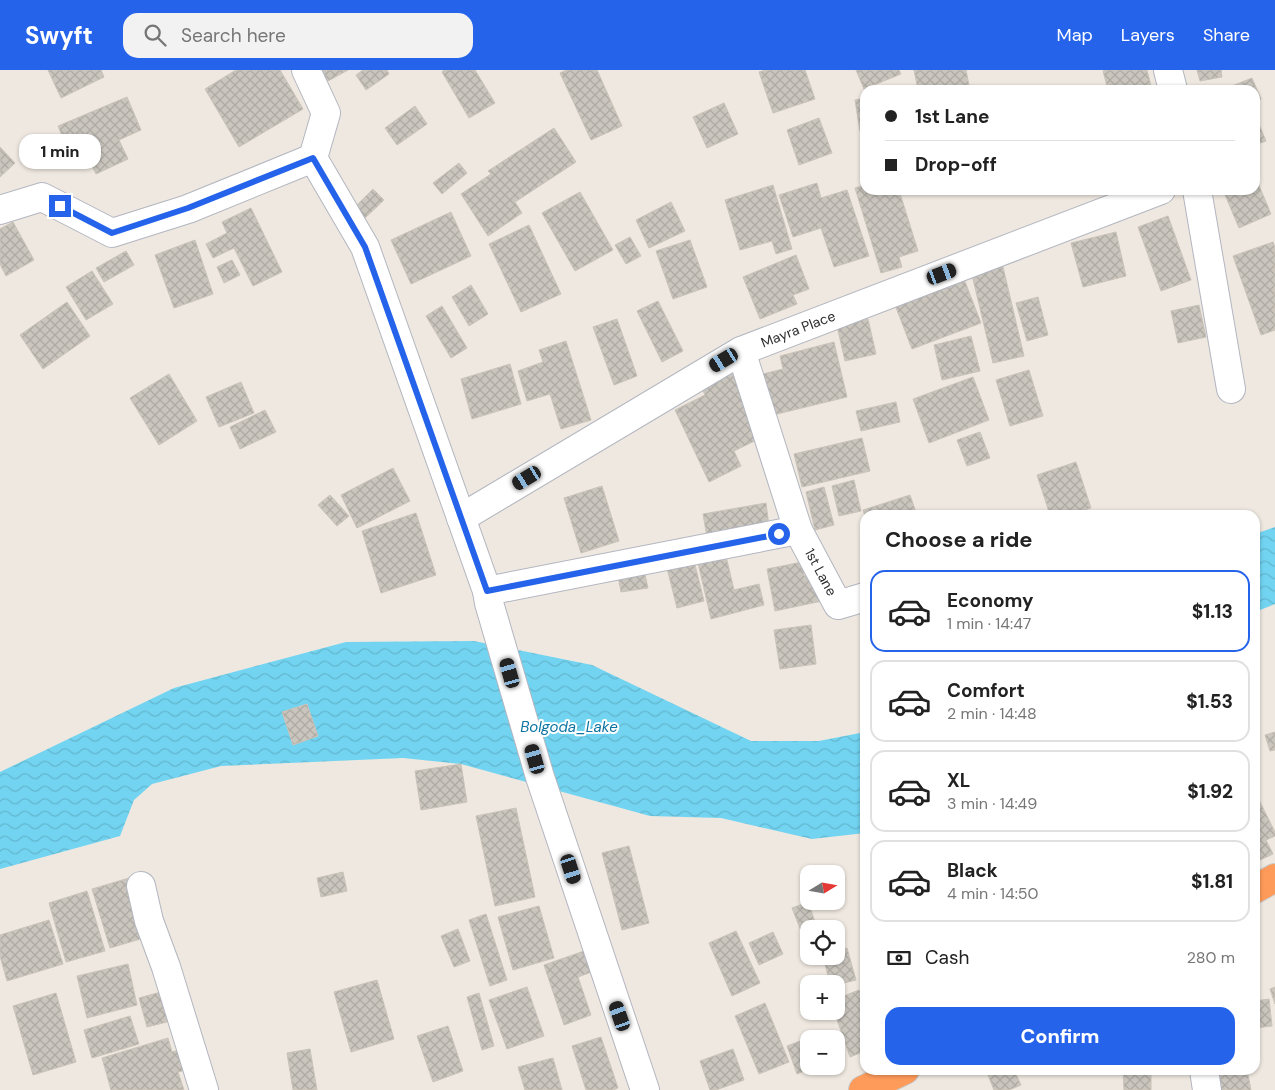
<!DOCTYPE html>
<html lang="en">
<head>
<meta charset="utf-8">
<style>
	:root { --surface:#fff; --page:#f2f2f2; --text:#222; --muted:#767676; --line:#e0e0e0; --accent:#2563eb }
	body { margin:0; font-family:"DM Sans",sans-serif; background:var(--page); color:var(--text); height:100vh; display:flex; flex-direction:column; font-size:19px; white-space:nowrap }
	* { box-sizing:border-box; margin:0 }
	p { font-size:16px; color:var(--muted) }
	.icon { flex:none; width:28px; height:28px; fill:none; stroke:currentColor; stroke-width:2; stroke-linecap:round; stroke-linejoin:round }
	.map { position:relative; flex:1; overflow:hidden }
	.drawer { position:absolute; left:860px; top:440px; width:400px; height:565px; display:flex; flex-direction:column; background:var(--surface); border-radius:15px; box-shadow:0 1px 4px #0004 }
	.drawer>* { flex:none }
	.banner { position:absolute; left:860px; top:15px; width:400px; height:110px; border-radius:15px; box-shadow:0 1px 4px #0004; display:grid; align-content:center; height:110px; padding:0 25px; background:var(--surface) }
	.needle { width:32px; rotate:79deg }
	.controls { position:absolute; left:800px; top:795px; display:grid; gap:10px }
	.controls a { display:grid; place-items:center; width:45px; height:45px; border-radius:10px; background:var(--surface); box-shadow:0 1px 4px #0004; font-size:25px }
	.end { position:absolute; width:22px; height:22px; margin:-11px; border:6px solid #2563eb; background:#fff; box-shadow:0 0 0 2px #fff }
	.from { border-radius:50% }
	.bubble { position:absolute; height:35px; border-radius:15px; background:var(--surface); box-shadow:0 1px 4px #0004; font-size:16px; font-weight:800; line-height:35px; text-align:center }
	.car { position:absolute; width:15px; height:30px; margin:-15px -8px; border-radius:6px; box-shadow:0 0 4px 1px #0007; background:linear-gradient(#222 24%,#8ab4d8 0 40%,#222 0 76%,#8ab4d8 0 86%,#222 0) }
	.banner b { display:flex; align-items:center; gap:18px; height:48px; font-size:19px }
	.banner b+b { border-top:1px solid var(--line) }
	.banner i { width:12px; height:12px; background:var(--text) }
	ul { padding:0; list-style:none }
	li { display:flex; align-items:center; gap:15px; height:82px; margin:0 10px 8px; padding:0 15px; border:2px solid var(--line); border-radius:15px }
	li div { flex:1 }
	li b { display:block; font-size:19px }
	li em { font-style:normal; font-weight:800 }
	li.current { border-color:var(--accent) }
	li>.icon { width:45px; height:45px; stroke-width:1.5 }
	h2 { padding:0 25px; font-size:22px; line-height:60px }
	.pay { display:flex; align-items:center; gap:12px; height:55px; padding:0 25px; font-size:19px }
	.pay p { margin-inline-start:auto }
	.cta { display:flex; gap:10px; margin-top:auto; padding:10px 25px }
	.cta a { flex:1; height:58px; border-radius:15px; background:var(--accent); color:#fff; font-size:20px; font-weight:800; line-height:58px; text-align:center }
	header { display:flex; align-items:center; gap:30px; box-sizing:border-box; height:70px; padding:0 25px; background:var(--accent); color:#fff }
	header strong { font-size:24px }
	nav { display:flex; gap:28px; margin-inline-start:auto; font-size:18px }
	.search { width:350px; height:45px; background:var(--page); display:flex; align-items:center; gap:12px; box-sizing:border-box; padding:0 18px; border-radius:15px; color:var(--muted); font-size:19px }
	.map>svg:first-child { display:block }
	.water { fill:url(#water-waves) }
	.building { fill:url(#building-cross-hatch); stroke:#cac3b9 }
	.lines { fill:none; stroke-linecap:round; stroke-linejoin:round }
	.minor-casing { stroke:#b3b6c0; stroke-width:30 }
	.highway-casing { stroke:#c8c8c8; stroke-width:30 }
	.minor { stroke:#fff; stroke-width:28 }
	.highway { stroke:#ff9b5a; stroke-width:28 }
	.route { stroke:#2563eb; stroke-width:6 }
	.labels { text-anchor:middle; dominant-baseline:central; stroke-width:4; stroke-linejoin:round; paint-order:stroke }
	.street-label { font-size:14px; fill:#2d2d2d; stroke:#fff }
	.water-label { font-size:15px; font-style:italic; fill:#0c74a2; stroke:#fff }
</style>
</head>
<body>
<header>
<strong>Swyft</strong>
<div class="search"><svg class="icon" aria-label="search" viewBox="0 0 24 24"><circle cx="10" cy="10" r="6"/><path d="M15 15l6 6"/></svg>Search here</div>
<nav><a>Map</a><a>Layers</a><a>Share</a></nav>
</header>
<div class="map">
<svg width="1275" height="1020" viewBox="0 0 1275 1020">
	<defs>
		<pattern id="water-waves" width="16" height="10" patternUnits="userSpaceOnUse" patternTransform="scale(1.25)"><rect width="16" height="10" fill="#72d4f1"/><path d="M0 5q4-4 8 0t8 0" fill="none" stroke="#63b6cf"/></pattern>
		<pattern id="building-cross-hatch" width="8" height="8" patternUnits="userSpaceOnUse" patternTransform="scale(1.25)"><rect width="8" height="8" fill="#cac6be"/><path d="M0 0l8 8M0 8l8-8" fill="none" stroke="#aeaaa4"/></pattern>
	</defs>
	<rect width="100%" height="100%" fill="#eee8e0"/>
	<g class="water">
		<path d="M1275,457V534L1255,542V464Z"/>
		<path d="M474,571L592,595L751,671H819L865,662V763L812,769L721,748L650,746L461,694L403,688L221,696L152,714L134,730L120,766L0,799V702L174,618L346,572Z"/>
	</g>
	<g class="building">
		<path d="M48,0H101L104,7L61,28Z"/>
		<path d="M236,0H280L303,39L239,77L205,19Z"/>
		<path d="M322,0H348L328,11Z"/>
		<path d="M363,0H387L389,4L366,20L356,5Z"/>
		<path d="M444,0H475L495,33L469,48L442,2Z"/>
		<path d="M567,0H597L622,56L591,70L560,3Z"/>
		<path d="M766,0H805L815,29L773,43L759,2Z"/>
		<path d="M856,0H899L901,4L864,19Z"/>
		<path d="M914,0H966L970,20H918Z"/>
		<path d="M1105,0H1147L1152,20H1108L1103,1Z"/>
		<path d="M1197,0H1221L1222,7L1200,11Z"/>
		<path d="M1252,8L1261,29L1255,31V20H1222Z"/>
		<path d="M127,27L141,60L119,70L128,89L96,104L86,84L72,90L58,56Z"/>
		<path d="M865,28V60L860,61L855,30Z"/>
		<path d="M724,33L738,64L707,78L693,47Z"/>
		<path d="M415,36L427,54L397,75L385,58Z"/>
		<path d="M1255,45L1266,71L1255,75Z"/>
		<path d="M819,48L832,83L799,95L787,60Z"/>
		<path d="M554,58L576,92L515,132L522,143L488,166L461,124L491,104L488,101Z"/>
		<path d="M0,77L15,93L0,107Z"/>
		<path d="M459,93L467,103L442,124L433,113Z"/>
		<path d="M1255,106L1271,144L1239,158L1223,120H1255Z"/>
		<path d="M817,113L821,128L847,120L869,186L834,197L821,158L793,167L779,125Z"/>
		<path d="M773,115L792,179L776,184L772,171L740,180L725,130Z"/>
		<path d="M865,115V120H899L918,181L899,187L902,197L881,203L855,118Z"/>
		<path d="M373,119L384,130L363,150L353,139Z"/>
		<path d="M580,122L613,180L575,201L542,143Z"/>
		<path d="M671,132L685,161L649,178L636,150Z"/>
		<path d="M251,138L282,202L253,216L234,178L213,188L206,174L227,163L222,152Z"/>
		<path d="M451,142L471,186L411,214L391,170Z"/>
		<path d="M1168,146L1191,210L1161,221L1138,157Z"/>
		<path d="M13,152L34,190L6,206L0,194V159Z"/>
		<path d="M529,155L561,224L521,242L489,174Z"/>
		<path d="M1116,162L1126,206L1083,217L1071,173Z"/>
		<path d="M630,167L641,186L626,194L615,175Z"/>
		<path d="M195,170L213,224L174,238L155,185Z"/>
		<path d="M690,170L707,217L673,229L656,181Z"/>
		<path d="M1273,172L1275,178V260L1261,265L1233,186Z"/>
		<path d="M126,181L134,195L104,212L96,198Z"/>
		<path d="M796,185L809,219L793,225L797,234L760,249L743,207Z"/>
		<path d="M232,190L240,205L224,213L217,197Z"/>
		<path d="M1003,197L1024,286L993,293L972,205Z"/>
		<path d="M92,201L113,234L86,250L66,217Z"/>
		<path d="M964,209L981,253L912,279L895,235Z"/>
		<path d="M471,215L488,244L469,256L452,227Z"/>
		<path d="M1038,227L1048,265L1027,271L1016,233Z"/>
		<path d="M658,231L683,281L662,292L637,241Z"/>
		<path d="M67,232L90,266L43,299L20,265Z"/>
		<path d="M1199,235L1206,267L1178,273L1171,241Z"/>
		<path d="M442,236L467,278L451,288L426,246Z"/>
		<path d="M617,249L637,306L614,315L593,257Z"/>
		<path d="M868,249L876,284L845,291L837,256Z"/>
		<path d="M971,266L980,301L942,310L934,275Z"/>
		<path d="M566,271L591,350L561,359L550,324L527,331L518,301L543,292L539,280Z"/>
		<path d="M834,272L847,327L773,345L763,304L783,299L780,286Z"/>
		<path d="M510,294L521,334L472,349L461,309Z"/>
		<path d="M737,300L765,366L734,381L741,396L709,412L675,340L705,325L702,318Z"/>
		<path d="M1029,300L1043,346L1010,356L996,310Z"/>
		<path d="M169,304L197,351L159,375L130,328Z"/>
		<path d="M973,307L989,350L929,373L913,329Z"/>
		<path d="M241,312L254,343L219,357L206,327Z"/>
		<path d="M896,332L900,352L861,361L856,341Z"/>
		<path d="M265,340L276,362L240,379L230,357Z"/>
		<path d="M980,362L990,388L967,396L957,370Z"/>
		<path d="M862,368L870,401L802,417L794,384Z"/>
		<path d="M1076,392L1091,438L1069,445H1050L1037,405Z"/>
		<path d="M393,398L410,431L357,458L341,425Z"/>
		<path d="M854,410L861,441L839,446L832,416Z"/>
		<path d="M602,416L619,471L581,483L564,428Z"/>
		<path d="M824,417L834,455L815,460L806,422Z"/>
		<path d="M330,425L349,446L337,456L318,435Z"/>
		<path d="M910,425L917,445H865V446L863,440Z"/>
		<path d="M766,433L769,456L707,467L703,444Z"/>
		<path d="M416,443L436,505L381,523L362,461Z"/>
		<path d="M726,486L734,520L759,514L764,535L711,549L698,493Z"/>
		<path d="M694,491L704,531L677,538L667,498Z"/>
		<path d="M802,492L804,506L817,504L822,531L775,541L767,499Z"/>
		<path d="M643,496L648,518L621,522L617,501Z"/>
		<path d="M811,555L816,594L780,599L774,560Z"/>
		<path d="M307,634L318,666L293,675L282,642Z"/>
		<path d="M1275,662V680L1270,681L1265,665Z"/>
		<path d="M461,694L467,732L421,740L415,701Z"/>
		<path d="M1258,728L1275,762V766L1266,770L1273,784L1260,790L1256,783L1255,784V730Z"/>
		<path d="M516,738L535,827L495,836L476,746Z"/>
		<path d="M629,776L649,853L622,860L602,783Z"/>
		<path d="M343,802L347,821L321,827L317,808Z"/>
		<path d="M129,808L147,867L110,878L92,819Z"/>
		<path d="M87,821L105,881L66,892L49,833Z"/>
		<path d="M808,832L816,855L801,861L792,838Z"/>
		<path d="M539,836L554,888L513,900L498,847Z"/>
		<path d="M486,844L507,910L490,916L469,850Z"/>
		<path d="M49,850L63,894L7,911L0,886V865Z"/>
		<path d="M458,859L470,891L454,897L441,866Z"/>
		<path d="M736,861L760,913L732,926L709,873Z"/>
		<path d="M773,862L783,884L759,895L749,873Z"/>
		<path d="M847,878L856,910L836,915V914H830L823,886H836V881Z"/>
		<path d="M587,880L594,901L578,907L591,945L564,955L544,895Z"/>
		<path d="M128,894L137,935L87,948L77,906Z"/>
		<path d="M377,910L394,969L351,982L334,922Z"/>
		<path d="M527,917L544,966L507,979L489,930Z"/>
		<path d="M1275,917V934L1270,919Z"/>
		<path d="M168,920L175,950L147,957L139,928Z"/>
		<path d="M859,920L865,935V981L850,987L834,941H836V929Z"/>
		<path d="M56,923L76,992L33,1005L13,936Z"/>
		<path d="M479,923L494,976L482,980L467,927Z"/>
		<path d="M1269,929L1272,956L1255,958V931Z"/>
		<path d="M765,933L789,992L759,1004L735,946Z"/>
		<path d="M130,946L139,974L92,988L84,960Z"/>
		<path d="M448,956L463,1001L433,1012L417,966Z"/>
		<path d="M824,962L826,969H809V996H817L797,1004L787,976Z"/>
		<path d="M601,967L618,1018L613,1020H586L572,976Z"/>
		<path d="M168,968L172,982L179,980L186,1000L178,1002L184,1020H111L102,988Z"/>
		<path d="M310,979L317,1020H293L287,983Z"/>
		<path d="M733,979L744,1010L716,1020H710L700,991Z"/>
		<path d="M553,988L562,1020H525L518,997Z"/>
		<path d="M986,1000H1014L1021,1015L1009,1020H994Z"/>
		<path d="M1123,1000H1151V1020H1124Z"/>
		<path d="M1220,1000H1247L1251,1020H1215L1212,1001Z"/>
	</g>
	<g class="lines">
		<defs>
			<g id="minor">
				<path d="M306,0L326,43L313,88L365,177L487,521L489,533L540,707L645,1020"/>
				<path d="M1168,0L1173,20"/>
				<path d="M1197,120L1231,319"/>
				<path d="M0,140L42,127L112,163L188,139L313,88"/>
				<path d="M741,281L798,460"/>
				<path d="M461,448L741,281L1161,120"/>
				<path d="M487,521L798,460L838,535L865,527"/>
				<path d="M141,816L149,851L166,897L204,1020"/>
				<path d="M1204,1000L1207,1020"/>
			</g>
			<g id="highway">
				<path d="M1255,819L1275,808"/>
				<path d="M863,1020L905,1000"/>
			</g>
		</defs>
		<use href="#minor" class="minor-casing"/>
		<use href="#highway" class="highway-casing"/>
		<use href="#minor" class="minor"/>
		<use href="#highway" class="highway"/>
	</g>
	<g class="lines">
		<path class="route" d="M60,136L112,163L188,138L313,88L365,177L487,521L779,464"/>
	</g>
	<g class="labels">
		<g class="street-label">
			<text transform="translate(798 259) rotate(-21)">Mayra Place</text>
			<text transform="translate(821 502) rotate(62)">1st Lane</text>
		</g>
		<g class="water-label">
			<text x="569" y="657">Bolgoda_Lake</text>
		</g>
	</g>
</svg>
<div class="controls">
<a><svg class="needle" viewBox="-14 -14 28 28"><path d="M0-13l5 13h-10z" fill="#e53935"/><path d="M0 13l5-13h-10z" fill="#767676"/></svg></a>
<a><svg class="icon" aria-label="locate" viewBox="0 0 24 24"><circle cx="12" cy="12" r="6"/><path d="M12 2v4M12 18v4M2 12h4M18 12h4"/></svg></a>
<a>+</a>
<a>−</a>
</div>
<i class="end from" style="left:779px;top:464px"></i>
<i class="end" style="left:60px;top:136px"></i>
<div class="bubble" style="left:19px;top:64px;width:82px">1 min</div>
<i class="car" style="left:942px;top:204px;rotate:69deg"></i>
<i class="car" style="left:724px;top:290px;rotate:239deg"></i>
<i class="car" style="left:527px;top:408px;rotate:239deg"></i>
<i class="car" style="left:510px;top:603px;rotate:344deg"></i>
<i class="car" style="left:535px;top:689px;rotate:344deg"></i>
<i class="car" style="left:571px;top:799px;rotate:162deg"></i>
<i class="car" style="left:620px;top:946px;rotate:341deg"></i>
<div class="banner">
<b><i class="from"></i>1st Lane</b>
<b><i></i>Drop-off</b>
</div>
<section class="drawer">
<h2>Choose a ride</h2>
<ul>
<li class="current"><svg class="icon" aria-label="car" viewBox="0 0 24 24"><path d="M5 17H2v-5l4-1 3-4h7l3 4 3 1v5h-3M9 17h6M6 11h13"/><circle cx="7" cy="17" r="2"/><circle cx="17" cy="17" r="2"/></svg><div><b>Economy</b><p>1 min · 14:47</p></div><em>$1.13</em></li>
<li><svg class="icon" aria-label="car" viewBox="0 0 24 24"><path d="M5 17H2v-5l4-1 3-4h7l3 4 3 1v5h-3M9 17h6M6 11h13"/><circle cx="7" cy="17" r="2"/><circle cx="17" cy="17" r="2"/></svg><div><b>Comfort</b><p>2 min · 14:48</p></div><em>$1.53</em></li>
<li><svg class="icon" aria-label="car" viewBox="0 0 24 24"><path d="M5 17H2v-5l4-1 3-4h7l3 4 3 1v5h-3M9 17h6M6 11h13"/><circle cx="7" cy="17" r="2"/><circle cx="17" cy="17" r="2"/></svg><div><b>XL</b><p>3 min · 14:49</p></div><em>$1.92</em></li>
<li><svg class="icon" aria-label="car" viewBox="0 0 24 24"><path d="M5 17H2v-5l4-1 3-4h7l3 4 3 1v5h-3M9 17h6M6 11h13"/><circle cx="7" cy="17" r="2"/><circle cx="17" cy="17" r="2"/></svg><div><b>Black</b><p>4 min · 14:50</p></div><em>$1.81</em></li>
</ul>
<div class="pay"><svg class="icon" aria-label="cash" viewBox="0 0 24 24"><path d="M3 7h18v10H3z"/><circle cx="12" cy="12" r="2"/></svg>Cash<p>280 m</p></div>
<div class="cta"><a>Confirm</a></div>
</section>
</div>
</body>
</html>
